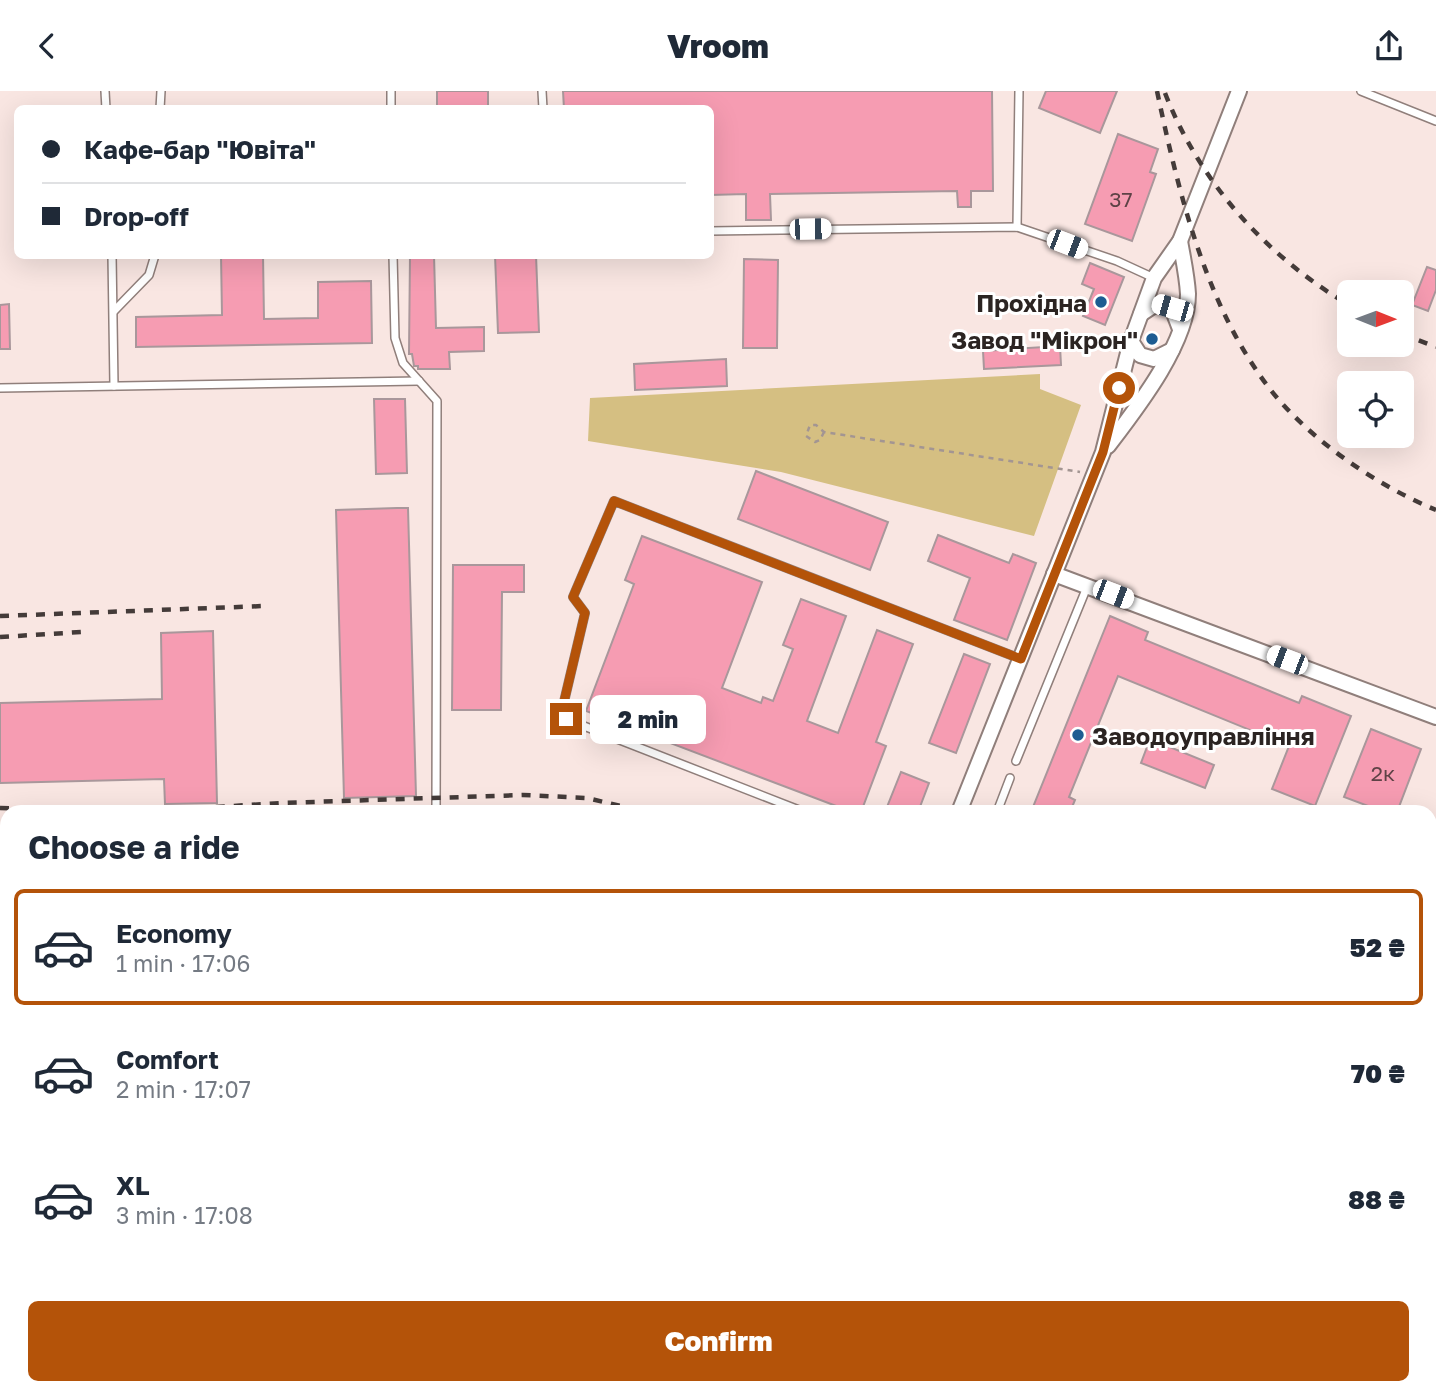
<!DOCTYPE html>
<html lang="en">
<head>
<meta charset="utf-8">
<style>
	:root { --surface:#fff; --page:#f6f6f7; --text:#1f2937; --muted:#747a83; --line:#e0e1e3; --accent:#b45309 }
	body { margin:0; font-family:"Golos Text",sans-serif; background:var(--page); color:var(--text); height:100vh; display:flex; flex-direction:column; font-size:26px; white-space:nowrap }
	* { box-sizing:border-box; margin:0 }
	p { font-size:23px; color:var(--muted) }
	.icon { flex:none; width:38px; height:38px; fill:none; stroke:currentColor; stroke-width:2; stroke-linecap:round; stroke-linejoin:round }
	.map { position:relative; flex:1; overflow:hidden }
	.side { position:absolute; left:0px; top:714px; width:1437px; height:590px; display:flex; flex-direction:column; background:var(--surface); border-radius:21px 21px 0 0; box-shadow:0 7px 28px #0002 }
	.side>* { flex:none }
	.hud { position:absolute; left:14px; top:14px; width:700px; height:154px; border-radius:10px; box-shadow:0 7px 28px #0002; display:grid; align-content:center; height:154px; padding:0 28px; background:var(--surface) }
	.needle { width:46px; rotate:91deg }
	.buttons { position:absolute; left:1337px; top:189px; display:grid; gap:14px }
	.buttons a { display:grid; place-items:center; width:77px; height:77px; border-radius:10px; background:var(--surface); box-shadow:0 7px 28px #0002; font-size:35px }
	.end { position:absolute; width:32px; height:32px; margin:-16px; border:9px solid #b45309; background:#fff; box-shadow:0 0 0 4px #fff }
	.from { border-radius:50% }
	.bubble { position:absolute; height:49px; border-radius:10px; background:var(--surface); box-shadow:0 7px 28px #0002; font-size:23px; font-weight:800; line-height:49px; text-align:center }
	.car { position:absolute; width:21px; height:42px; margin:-21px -10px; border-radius:9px; box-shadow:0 0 5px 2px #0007; background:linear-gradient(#fff 24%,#345 0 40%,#fff 0 76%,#345 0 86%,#fff 0) }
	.hud b { display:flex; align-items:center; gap:24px; height:66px; font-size:26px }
	.hud b+b { border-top:2px solid var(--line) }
	.hud i { width:18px; height:18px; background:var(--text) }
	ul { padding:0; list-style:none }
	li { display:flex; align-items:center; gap:21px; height:116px; margin:0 14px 10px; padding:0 14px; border:4px solid transparent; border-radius:10px }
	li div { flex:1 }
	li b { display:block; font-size:26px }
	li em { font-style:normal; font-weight:800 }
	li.on { border-color:var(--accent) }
	li>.icon { width:63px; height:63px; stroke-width:1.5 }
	h2 { padding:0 28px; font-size:32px; line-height:84px }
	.cta { display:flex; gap:14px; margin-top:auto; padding:14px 28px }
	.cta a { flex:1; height:80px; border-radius:10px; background:var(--accent); color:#fff; font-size:28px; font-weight:800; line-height:80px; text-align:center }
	header { display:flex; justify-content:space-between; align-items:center; height:91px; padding:0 28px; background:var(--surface); font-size:32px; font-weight:800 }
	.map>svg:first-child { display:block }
	.green { fill:#d5bf82 }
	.building { fill:#f69cb2; stroke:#a9979b; stroke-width:2 }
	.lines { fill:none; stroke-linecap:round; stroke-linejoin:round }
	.lane-casing { stroke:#907f7b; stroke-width:10 }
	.street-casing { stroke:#907f7b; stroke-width:18 }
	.path { stroke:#a39592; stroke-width:2.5; stroke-dasharray:5 5; stroke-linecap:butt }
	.lane { stroke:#fff; stroke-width:7 }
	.street { stroke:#fff; stroke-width:14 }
	.rail { stroke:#443b39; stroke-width:4.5; stroke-dasharray:9 9; stroke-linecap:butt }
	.route { stroke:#b45309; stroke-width:9 }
	.poi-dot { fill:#1d5c92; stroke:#fff; stroke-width:2.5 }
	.labels { text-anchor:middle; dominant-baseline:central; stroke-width:6; stroke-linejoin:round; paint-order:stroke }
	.number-label { font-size:21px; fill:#5e4246 }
	.poi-label { font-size:24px; font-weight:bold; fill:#2b2422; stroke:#fff; text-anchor:end }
</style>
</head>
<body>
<header><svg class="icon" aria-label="back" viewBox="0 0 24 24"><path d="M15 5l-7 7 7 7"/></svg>Vroom<svg class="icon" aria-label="share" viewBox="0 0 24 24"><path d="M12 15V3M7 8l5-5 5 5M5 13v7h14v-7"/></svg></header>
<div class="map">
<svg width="1436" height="1303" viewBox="0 0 1436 1303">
	<rect width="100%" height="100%" fill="#f9e6e2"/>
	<g class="green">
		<path d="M1040,283V298L1081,314L1034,445L781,381L588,350L590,307Z"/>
		<path d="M1430,1167L1436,1170V1303H1372L1374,1297H1430Z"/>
	</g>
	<g class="building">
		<rect x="437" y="0" width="51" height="18"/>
		<path d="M563,0H992L993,100H971V116H958L957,100L770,103L771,129H746V103L710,104V18H564Z"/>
		<path d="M1046,0H1117L1100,42L1039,17Z"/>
		<path d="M1118,43L1158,58L1150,81L1156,83L1132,150L1085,133Z"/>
		<path d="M221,164H263L264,228L318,227V191L371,190L372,252L136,256V226L222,224Z"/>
		<path d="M410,164H434L436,237L484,236V260L449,261L450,278H418V275H414L412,263H409Z"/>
		<path d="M495,164H536L539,241L498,242Z"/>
		<path d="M744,168L778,169L777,257H743Z"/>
		<path d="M1090,172L1124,186L1105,234L1083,225L1094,198L1082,193Z"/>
		<path d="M1427,176L1436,179V199L1428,220L1412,214Z"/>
		<path d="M9,213L10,258H0V214Z"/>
		<path d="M1060,255L1061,274L984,278L983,260Z"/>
		<path d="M726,268L727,295L635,299L634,273Z"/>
		<path d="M374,308H405L407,382L376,383Z"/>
		<path d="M756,380L888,431L870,479L738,428Z"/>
		<path d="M397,417H408L416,705L344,707L336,419Z"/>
		<path d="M938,444L1009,472L1013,463L1036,472L1007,549L954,529L970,487L928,470Z"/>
		<path d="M642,445L762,491L722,597L761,612L763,606L773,610L793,558L783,554L801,508L846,525L807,630L838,642L877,539L913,553L876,651L886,655L861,721H852L586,620L634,493L625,489Z"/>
		<path d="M453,474H524V501H502L501,619H452Z"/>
		<path d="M1110,525L1148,541L1145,549L1299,612L1302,605L1351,625L1315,715L1272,698L1289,655L1118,585L1069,706L1075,709L1070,721H1031Z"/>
		<path d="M213,540L217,712L165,713L164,688L0,692V612L162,608L161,542Z"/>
		<path d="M964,563L990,573L956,662L929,652Z"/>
		<path d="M1371,638L1421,658L1397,721H1384L1344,706Z"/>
		<path d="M1150,648L1214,674L1205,697L1141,672Z"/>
		<path d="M901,681L929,692L918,721H885Z"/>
	</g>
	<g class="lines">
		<defs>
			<g id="lane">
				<path d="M105,0L106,18"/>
				<path d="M391,0V18"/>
				<path d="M542,0L543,18"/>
				<path d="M1361,0L1436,30"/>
				<path d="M160,18L161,0"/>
				<path d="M1017,136L1019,0"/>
				<path d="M710,140L1017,136L1117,170L1154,187"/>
				<path d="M112,164L114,295"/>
				<path d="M393,164L395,247L403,272L437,310L436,721"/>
				<path d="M114,220L149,184L155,164"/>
				<path d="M0,297L419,290"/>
				<path d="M1016,670L1087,496"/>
				<path d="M804,721L566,628L563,615L585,522L573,506L614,410L1021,568"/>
				<path d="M997,721L1010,687"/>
				<path d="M1430,888L1436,872"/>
				<path d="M0,1082H7"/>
				<path d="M0,1208H7"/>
				<path d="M752,1297L767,1303"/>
				<path d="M1265,1297L1281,1303"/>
				<path d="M432,1303V1297"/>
				<path d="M1309,1303L1315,1297"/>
			</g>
			<g id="street">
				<path d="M1141,223L1156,213L1172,217L1180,238"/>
				<path d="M1131,250L1140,264L1154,268L1172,259"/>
				<path d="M1108,355C1137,317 1188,252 1188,203C1187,185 1183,167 1180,150"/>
				<path d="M1054,483L1436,626"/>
				<path d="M959,721L1103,361L1131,250L1154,187L1180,150L1239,0"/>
				<path d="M732,1303L734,1297"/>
			</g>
		</defs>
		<use href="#lane" class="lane-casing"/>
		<use href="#street" class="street-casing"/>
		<path class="path" d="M824,341L820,349L815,351L806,345L810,334H816L824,341L1080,381"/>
		<use href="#lane" class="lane"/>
		<use href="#street" class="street"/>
		<g class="rail">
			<path d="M1157,0C1177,94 1202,200 1257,280C1296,340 1371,392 1436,419"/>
			<path d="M1165,2C1200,92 1266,165 1349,214"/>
			<path d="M1402,243L1436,256"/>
			<path d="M0,525L264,515"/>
			<path d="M0,546L82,541"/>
			<path d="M0,717L152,720L281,712L523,704L587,707L646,721"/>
			<path d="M0,1022H7"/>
		</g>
	</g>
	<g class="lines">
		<path class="route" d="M566,628L563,615L585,522L573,506L614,410L1021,568L1103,361L1119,297"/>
	</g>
	<g class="poi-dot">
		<circle cx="1101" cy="211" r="7"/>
		<circle cx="1152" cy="248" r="7"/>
		<circle cx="1078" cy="644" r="7"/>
	</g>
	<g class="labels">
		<g class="number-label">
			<text x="1121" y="108">37</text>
			<text x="1383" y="682">2к</text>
		</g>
		<g class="poi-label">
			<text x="1087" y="211">Прохідна</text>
			<text x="1138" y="248">Завод "Мікрон"</text>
			<text x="1092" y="644" text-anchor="start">Заводоуправління</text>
		</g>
	</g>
</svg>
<div class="buttons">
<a><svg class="needle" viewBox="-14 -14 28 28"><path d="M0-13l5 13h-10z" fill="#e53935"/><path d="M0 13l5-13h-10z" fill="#747a83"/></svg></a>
<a><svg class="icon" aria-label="locate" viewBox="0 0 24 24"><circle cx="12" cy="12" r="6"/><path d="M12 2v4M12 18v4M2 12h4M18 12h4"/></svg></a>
</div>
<i class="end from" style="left:1119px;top:297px"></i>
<i class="end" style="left:566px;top:628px"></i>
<div class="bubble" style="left:590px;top:604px;width:116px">2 min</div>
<i class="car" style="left:810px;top:138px;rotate:89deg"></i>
<i class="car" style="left:1067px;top:153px;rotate:111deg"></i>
<i class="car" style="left:1172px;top:217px;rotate:286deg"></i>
<i class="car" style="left:1113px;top:503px;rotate:111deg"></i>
<i class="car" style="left:1287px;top:569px;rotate:291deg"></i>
<div class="hud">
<b><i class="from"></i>Кафе-бар &quot;Ювіта&quot;</b>
<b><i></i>Drop-off</b>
</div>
<section class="side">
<h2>Choose a ride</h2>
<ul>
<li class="on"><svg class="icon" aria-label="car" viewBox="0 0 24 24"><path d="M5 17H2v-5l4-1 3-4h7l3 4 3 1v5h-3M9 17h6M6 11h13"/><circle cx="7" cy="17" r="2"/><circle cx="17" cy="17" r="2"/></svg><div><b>Economy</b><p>1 min · 17:06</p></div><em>52 ₴</em></li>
<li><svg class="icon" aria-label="car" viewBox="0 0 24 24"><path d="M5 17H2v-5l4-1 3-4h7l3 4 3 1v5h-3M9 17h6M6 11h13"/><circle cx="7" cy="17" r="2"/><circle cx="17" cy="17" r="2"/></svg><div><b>Comfort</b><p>2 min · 17:07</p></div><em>70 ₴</em></li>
<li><svg class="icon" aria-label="car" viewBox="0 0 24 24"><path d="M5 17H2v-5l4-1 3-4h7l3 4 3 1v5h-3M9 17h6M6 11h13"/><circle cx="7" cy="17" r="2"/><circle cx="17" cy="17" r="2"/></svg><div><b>XL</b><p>3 min · 17:08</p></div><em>88 ₴</em></li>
</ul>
<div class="cta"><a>Confirm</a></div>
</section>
</div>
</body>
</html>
